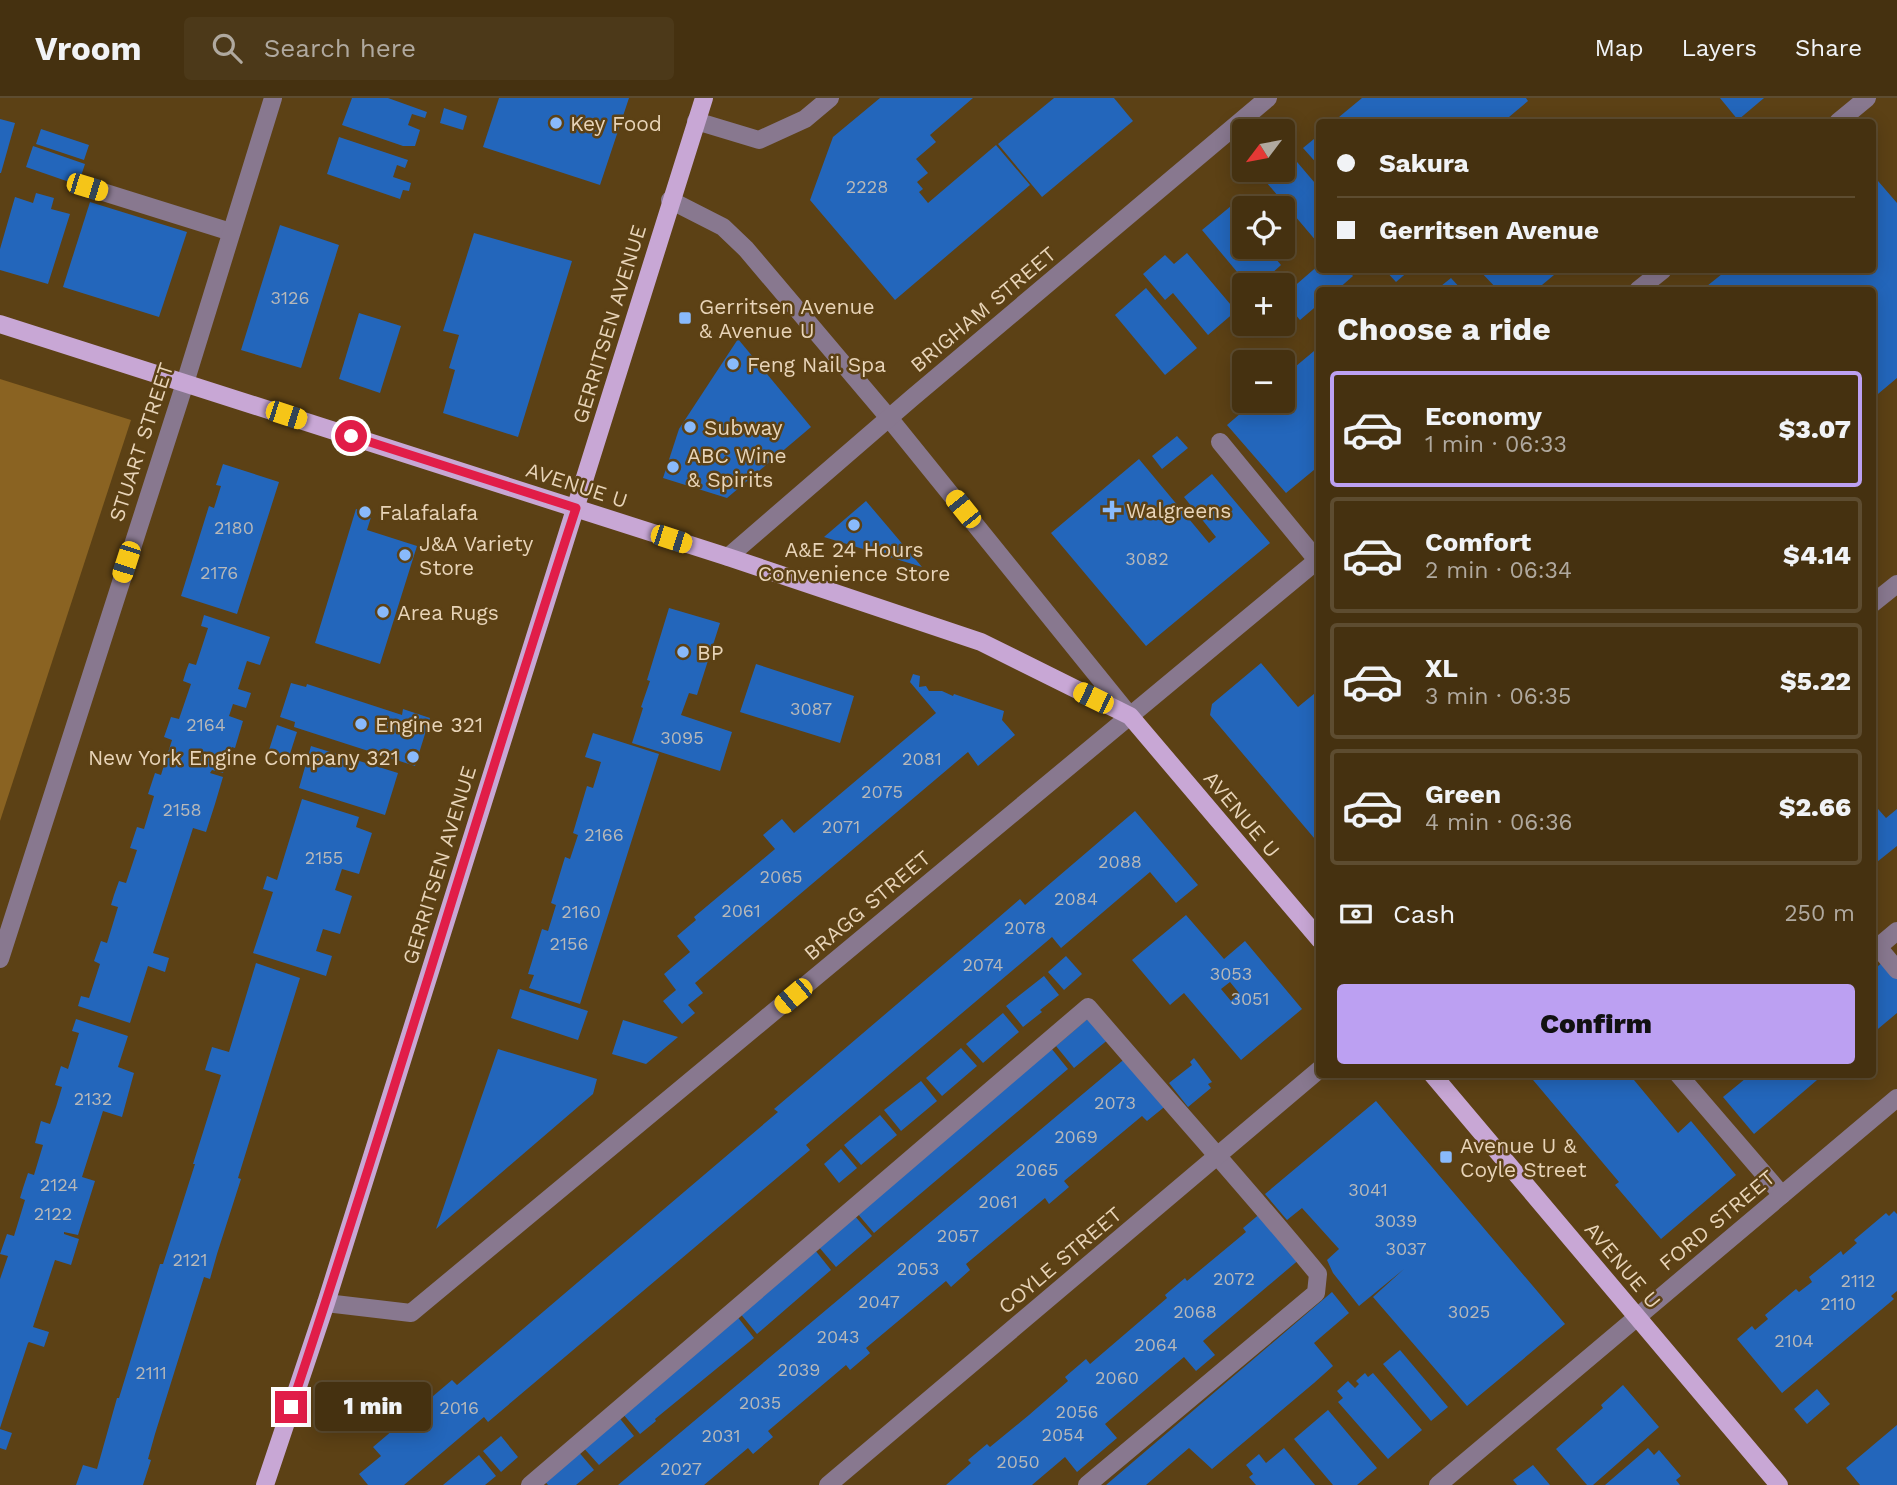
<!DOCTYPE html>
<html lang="en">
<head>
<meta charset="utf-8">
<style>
	:root { --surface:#453110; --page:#4c3919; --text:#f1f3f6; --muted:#b0a99f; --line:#5d4c30; --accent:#bca0f2 }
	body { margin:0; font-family:"Work Sans",sans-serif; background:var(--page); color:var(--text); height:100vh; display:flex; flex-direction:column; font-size:26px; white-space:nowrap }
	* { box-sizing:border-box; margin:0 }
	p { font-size:23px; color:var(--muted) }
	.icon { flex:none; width:38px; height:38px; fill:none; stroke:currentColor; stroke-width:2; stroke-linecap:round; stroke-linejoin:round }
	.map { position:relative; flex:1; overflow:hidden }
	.side { position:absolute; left:1316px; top:189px; width:560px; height:791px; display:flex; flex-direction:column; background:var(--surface); border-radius:7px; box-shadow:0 4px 18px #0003,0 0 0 2px var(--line) }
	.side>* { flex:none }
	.banner { position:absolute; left:1316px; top:21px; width:560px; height:154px; border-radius:7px; box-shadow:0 4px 18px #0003,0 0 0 2px var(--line); display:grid; align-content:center; height:154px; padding:0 21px; background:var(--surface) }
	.needle { width:46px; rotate:238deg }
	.tools { position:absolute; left:1232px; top:21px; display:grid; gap:14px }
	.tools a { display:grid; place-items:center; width:63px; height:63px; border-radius:7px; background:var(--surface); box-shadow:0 4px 18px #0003,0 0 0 2px var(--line); font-size:35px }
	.end { position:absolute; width:32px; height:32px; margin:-16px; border:9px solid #e11d48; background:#fff; box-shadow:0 0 0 4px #fff }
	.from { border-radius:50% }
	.bubble { position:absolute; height:49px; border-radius:7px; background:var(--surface); box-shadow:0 4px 18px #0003,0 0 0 2px var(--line); font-size:23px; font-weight:800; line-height:49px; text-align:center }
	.car { position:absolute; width:21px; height:42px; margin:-21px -10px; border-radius:9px; box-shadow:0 0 5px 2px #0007; background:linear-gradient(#f5c518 24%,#345 0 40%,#f5c518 0 76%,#345 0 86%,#f5c518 0) }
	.banner b { display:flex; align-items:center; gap:24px; height:66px; font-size:26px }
	.banner b+b { border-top:2px solid var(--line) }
	.banner i { width:18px; height:18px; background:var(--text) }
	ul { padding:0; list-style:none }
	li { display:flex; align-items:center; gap:21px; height:116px; margin:0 14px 10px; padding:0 7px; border:4px solid var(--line); border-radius:7px }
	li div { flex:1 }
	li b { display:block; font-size:26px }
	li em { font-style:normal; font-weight:800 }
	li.current { border-color:var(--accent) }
	li>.icon { width:63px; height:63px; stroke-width:1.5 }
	h2 { padding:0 21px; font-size:32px; line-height:84px }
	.pay { display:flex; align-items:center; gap:18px; height:77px; padding:0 21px; font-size:26px }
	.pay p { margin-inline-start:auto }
	.action { display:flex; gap:14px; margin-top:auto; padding:14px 21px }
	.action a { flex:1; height:80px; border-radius:7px; background:var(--accent); color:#111; font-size:28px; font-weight:800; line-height:80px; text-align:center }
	header { display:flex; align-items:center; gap:42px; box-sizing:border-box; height:98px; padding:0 35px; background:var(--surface); border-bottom:2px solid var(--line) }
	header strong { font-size:33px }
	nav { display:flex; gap:38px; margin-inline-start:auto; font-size:24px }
	.search { width:490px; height:63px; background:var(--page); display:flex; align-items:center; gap:18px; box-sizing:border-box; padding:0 24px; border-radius:7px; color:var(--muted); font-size:26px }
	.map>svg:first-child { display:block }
	.green { fill:#8a6322 }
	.building { fill:#2366bb; fill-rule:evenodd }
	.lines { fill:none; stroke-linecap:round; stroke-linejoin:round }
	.minor { stroke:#88788f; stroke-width:18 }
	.major { stroke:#c8a7d5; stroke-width:18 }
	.route { stroke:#e11d48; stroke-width:9 }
	.poi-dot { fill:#89bafc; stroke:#5c4115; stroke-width:2.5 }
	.labels { text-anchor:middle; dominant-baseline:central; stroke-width:5; stroke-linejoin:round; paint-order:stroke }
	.number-label { font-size:18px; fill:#b7b8b9 }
	.poi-label { font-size:21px; fill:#e8d4b8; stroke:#5c4115; text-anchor:start }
	.street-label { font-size:21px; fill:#e8d4b8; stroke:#5c4115 }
</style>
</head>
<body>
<header>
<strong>Vroom</strong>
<div class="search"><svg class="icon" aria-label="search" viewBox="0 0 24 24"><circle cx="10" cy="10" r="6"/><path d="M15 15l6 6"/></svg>Search here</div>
<nav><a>Map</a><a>Layers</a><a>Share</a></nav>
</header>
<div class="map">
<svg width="1897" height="1387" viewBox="0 0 1897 1387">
	<rect width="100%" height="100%" fill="#5c4115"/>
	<path class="green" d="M0,281L131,322L0,723Z"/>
	<g class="building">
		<path d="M352,0H388L427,14L425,20L412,16L408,27L420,32L415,48H403L342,27Z"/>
		<path d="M499,0H629L600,87L483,49Z"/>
		<path d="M880,0H973L930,37L936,44L916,61L928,75L917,84L923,91L919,94L928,105L996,47L1030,87L895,202L810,102L833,39Z"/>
		<path d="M1054,0H1114L1133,23L1042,99L998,46Z"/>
		<path d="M1362,0H1526L1528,3L1503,24H1333Z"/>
		<path d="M1720,0H1764L1738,22Z"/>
		<path d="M444,10L467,18L463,32L440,25Z"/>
		<path d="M0,21L15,25L1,75H0Z"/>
		<path d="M41,31L89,47L84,62L36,46Z"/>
		<path d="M1320,36V69L1303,50Z"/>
		<path d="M339,39L408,62L405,70L397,67L393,79L411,85L409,93L403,92L400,101L327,76Z"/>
		<path d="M33,48L85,66L78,87L26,69Z"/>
		<path d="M1283,51L1290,60L1292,58L1320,91V142L1317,144L1256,72H1283Z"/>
		<path d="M1872,76L1897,105V280L1872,301V192H1702L1727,172H1872Z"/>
		<path d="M36,95L54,100L51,111L70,116L48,186L0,172V151L15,99L33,105Z"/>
		<path d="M90,104L187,134L159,219L63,189Z"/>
		<path d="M1231,108L1244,123V149H1266L1281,167L1270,177L1278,187H1248L1202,132Z"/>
		<path d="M280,127L339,147L301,270L241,252Z"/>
		<path d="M474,135L572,163L518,339L443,315L455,272L449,270L459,237L443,233Z"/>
		<path d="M1187,155L1236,213L1208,237L1173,195L1165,202L1143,176L1165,157L1174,166Z"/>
		<path d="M1320,166V172H1348L1353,178L1337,192H1320V205L1300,222L1283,202V198Z"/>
		<path d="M1385,172H1410L1396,184Z"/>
		<path d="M1479,172H1560L1536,192H1498Z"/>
		<path d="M1451,180L1462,192H1436Z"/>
		<path d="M1146,190L1197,250L1165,277L1115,217Z"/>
		<path d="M359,215L401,228L380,295L339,281Z"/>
		<path d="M738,241L811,329L727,400L663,380L679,331Z"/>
		<path d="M1320,248V367L1286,395L1227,327L1255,303H1283V279Z"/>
		<path d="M1177,338L1188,350L1162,371L1152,358Z"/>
		<path d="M1139,361L1209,445L1216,439L1184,399L1212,376L1270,445L1146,548L1051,435Z"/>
		<path d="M223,366L279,384L237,516L181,498L209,408L214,410L221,388L216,387Z"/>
		<path d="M866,403L922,469L824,439Z"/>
		<path d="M356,411L372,416L367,432L417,448L380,566L315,545Z"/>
		<path d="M669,510L720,525L697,597L689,595L681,617L732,634L720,673L632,645L643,610L641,609L650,583L647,582Z"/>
		<path d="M204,517L270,539L260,567L247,563L238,591L251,595L246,610L233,606L229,618L243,623L235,650L232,649L223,675L212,672L210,675L223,679L215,706L206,734L193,730L153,855L169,860L165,874L148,868L130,925L78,908L81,898L89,900L100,866L94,863L101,843L107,845L118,809L111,807L114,797L119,783L126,785L137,752L130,750L137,729L144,731L154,698L148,696L155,675L161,677L172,642L164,639L171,619L179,621L191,586L183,583L186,573L189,565L196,567L208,530L201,528Z"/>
		<path d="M1261,565L1298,609L1320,591V747L1210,617L1212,606Z"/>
		<path d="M756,566L854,598L840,645L740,614Z"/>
		<path d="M913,576L920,578L919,589L926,588L929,593H942L953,598L954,596L1004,613L1002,622L1015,637L978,668L968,654L695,885L703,895L688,907L695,915L682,926L663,903L676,892L664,876L690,854L677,838L696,822L694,819L775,751L763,737L782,721L794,735L936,615L910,584Z"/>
		<path d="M291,585L306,589L307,586L402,617L403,611L430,620L415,668L294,629L295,624L280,619Z"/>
		<path d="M277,627L297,634L288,662L268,655Z"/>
		<path d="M593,635L659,656L580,906L529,890L534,877L528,876L542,831L548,833L556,807L551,805L565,759L570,761L578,737L573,735L587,688L593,690L601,664L585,659Z"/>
		<path d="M311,648L398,675L385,717L299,690Z"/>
		<path d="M302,701L359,719L356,729L372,735L359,776L342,771L335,792L352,798L340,836L323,831L316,853L332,858L326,878L253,855L273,794L263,791L267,778L277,782Z"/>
		<path d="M1872,704L1886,720L1897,711V748L1872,768Z"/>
		<path d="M1135,713L1198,787L1176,805L1150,774L1061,850L1052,839L806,1047L810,1052L488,1324L484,1319L404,1387H368L359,1376L381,1358L373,1349L452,1282L457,1287L778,1014L774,1011L998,820L1020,801L1025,807Z"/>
		<path d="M1186,817L1224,861L1245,843L1302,911L1241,962L1184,895L1170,907L1132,862ZM1230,884L1239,895L1231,903L1221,891Z"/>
		<path d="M1066,858L1082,876L1064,892L1048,874Z"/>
		<path d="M1883,864L1897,881V915L1872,936V873Z"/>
		<path d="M256,865L300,880L238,1080L241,1081L217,1156L210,1181L204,1179L155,1336L148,1361L151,1362L143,1387H76L83,1367L97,1371L117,1300H119L160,1166H163L195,1066H193L221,977L205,972L212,949L229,954Z"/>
		<path d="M1044,878L1059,897L1040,912L1042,914L1023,929L1006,908Z"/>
		<path d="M520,891L588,913L578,942L511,920Z"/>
		<path d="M1003,915L1019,934L983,965L966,946Z"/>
		<path d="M1091,918L1110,940L1074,970L1056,948Z"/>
		<path d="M76,921L128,938L118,969L134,975L122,1019L103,1013L82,1079L95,1083L78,1137L64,1134V1136L79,1141L71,1167L55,1162L33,1229L49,1234L44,1249L29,1244L28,1245L0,1330V1181L8,1158L0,1156L7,1136L14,1138L25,1102L20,1100L23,1090L28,1075L34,1077L43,1047L35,1045L41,1023L50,1026L56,1009L62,989L55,987L61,968L68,971L79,935L72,933Z"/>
		<path d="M623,922L678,939L646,966L612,956Z"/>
		<path d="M961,950L977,968L942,998L926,980Z"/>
		<path d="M1051,950L1068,971L874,1135L857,1115Z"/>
		<path d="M498,951L597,981L593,996L436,1131Z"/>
		<path d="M1128,958L1168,1006L1147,1023L1142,1018L1064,1083L1069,1089L1049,1106L1045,1100L966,1166L970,1172L951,1189L946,1183L866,1250L870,1255L850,1272L846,1267L768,1333L773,1339L753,1356L748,1350L704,1387H618Z"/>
		<path d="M1194,960L1212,984L1208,986L1211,990L1188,1009L1169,985L1192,967L1190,964Z"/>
		<path d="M1528,976H1629L1678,1035L1691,1023L1736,1077L1661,1141L1615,1087L1619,1084Z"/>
		<path d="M1751,976H1824L1754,1036L1723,999Z"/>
		<path d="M921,983L937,1003L901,1033L884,1012Z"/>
		<path d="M1376,1003L1565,1226L1467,1308L1373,1199L1404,1171L1359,1208L1333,1175L1327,1162L1339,1151L1302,1110L1287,1122L1265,1096Z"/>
		<path d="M880,1017L897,1037L861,1067L844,1047Z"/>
		<path d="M841,1051L857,1070L839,1085L824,1066Z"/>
		<path d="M1894,1113L1897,1116V1193L1891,1198L1894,1201L1782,1295L1737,1241L1752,1228L1755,1232L1768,1221L1765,1217L1796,1191L1799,1194L1812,1184L1809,1179L1841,1153L1843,1157L1857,1145L1854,1142L1886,1115L1889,1118Z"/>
		<path d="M1262,1114L1301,1160L1203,1243L1215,1257L1196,1273L1184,1259L1105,1326L1117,1340L1077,1374L1065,1359L1032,1387H946L971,1365L968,1362L987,1346L990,1349L1029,1317L1068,1283L1065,1279L1086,1261L1090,1266L1167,1200L1165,1197L1185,1180L1187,1183L1246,1134L1243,1130Z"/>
		<path d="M854,1117L872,1138L836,1169L818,1148Z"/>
		<path d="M815,1152L831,1172L757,1236L739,1214Z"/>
		<path d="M1332,1194L1349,1215L1314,1245L1333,1268L1314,1285L1212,1371L1189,1350L1146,1387H1106Z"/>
		<path d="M736,1217L754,1240L655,1321L656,1323L640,1336L622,1315Z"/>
		<path d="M1400,1252L1448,1309L1431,1323L1383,1266Z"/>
		<path d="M1365,1275L1368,1279L1373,1275L1422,1332L1388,1361L1338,1304L1343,1300L1337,1293L1348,1283L1355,1290L1359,1286L1356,1283Z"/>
		<path d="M1623,1287L1659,1329L1593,1387H1587L1556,1351L1603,1310L1601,1307Z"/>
		<path d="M1817,1291L1830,1306L1807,1326L1794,1311Z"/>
		<path d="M1328,1312L1377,1370L1357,1387H1333L1294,1341Z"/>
		<path d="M617,1317L634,1338L599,1367L581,1347Z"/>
		<path d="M1897,1327V1387H1860L1846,1370Z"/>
		<path d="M0,1331L12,1335L6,1352L0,1350Z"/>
		<path d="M501,1338L518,1359L501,1374L483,1353Z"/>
		<path d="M1284,1350L1315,1387H1256L1249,1379L1253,1376L1246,1367L1259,1356L1266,1365Z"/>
		<path d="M1648,1350L1654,1357L1659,1352L1681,1378L1676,1382L1680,1387H1605Z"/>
		<path d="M577,1352L594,1372L576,1387H548L543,1381Z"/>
		<path d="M479,1357L496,1378L485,1387H443Z"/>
		<path d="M1533,1367L1550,1387H1517L1513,1382Z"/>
	</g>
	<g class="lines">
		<g class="minor">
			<path d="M696,23L759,42L805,21L830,0"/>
			<path d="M1838,24L1867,0"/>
			<path d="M87,89L231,134"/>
			<path d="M670,102L723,129L746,151L889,320L1130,618"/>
			<path d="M1638,192L1663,172"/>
			<path d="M1220,344L1317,462"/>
			<path d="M728,459L912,300L1268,0"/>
			<path d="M1872,506L1897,486"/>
			<path d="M1878,849L1897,833"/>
			<path d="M1872,851L1878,849L1897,872"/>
			<path d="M0,861L185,285L273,0"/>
			<path d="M1678,976L1782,1097"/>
			<path d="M326,1205L411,1215L1320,460"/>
			<path d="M530,1387L1088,909C1164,998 1243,1085 1318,1176L1316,1195L1087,1387"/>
			<path d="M828,1387L1320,971"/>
			<path d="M1438,1387L1897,1000"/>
		</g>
		<g class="major">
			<path d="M0,226L728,459L981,544L1130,618L1320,842"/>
			<path d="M1432,976L1779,1387"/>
			<path d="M265,1387L326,1205L704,0"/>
		</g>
	</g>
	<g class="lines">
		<path class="route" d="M291,1309C391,1011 478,709 576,410L351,338"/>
	</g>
	<g class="poi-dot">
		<circle cx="556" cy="25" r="7"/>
		<rect x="678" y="213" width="14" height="14" rx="3.5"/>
		<circle cx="733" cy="266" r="7"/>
		<circle cx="690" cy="329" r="7"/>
		<circle cx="673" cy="369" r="7"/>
		<path d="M1108.5 401.5h7v7h7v7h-7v7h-7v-7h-7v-7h7z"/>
		<circle cx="365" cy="414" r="7"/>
		<circle cx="854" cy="427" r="7"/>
		<circle cx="405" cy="457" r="7"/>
		<circle cx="383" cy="514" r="7"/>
		<circle cx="683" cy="554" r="7"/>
		<circle cx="361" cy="626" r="7"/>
		<circle cx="413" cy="659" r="7"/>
		<rect x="1439" y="1052" width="14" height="14" rx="3.5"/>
	</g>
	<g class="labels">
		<g class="number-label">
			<text x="867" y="88">2228</text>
			<text x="290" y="199">3126</text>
			<text x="234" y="429">2180</text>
			<text x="1147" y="460">3082</text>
			<text x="219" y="474">2176</text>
			<text x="811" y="610">3087</text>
			<text x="206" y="626">2164</text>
			<text x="682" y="639">3095</text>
			<text x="922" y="660">2081</text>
			<text x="882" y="693">2075</text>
			<text x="182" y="711">2158</text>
			<text x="841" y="728">2071</text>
			<text x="604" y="736">2166</text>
			<text x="324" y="759">2155</text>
			<text x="1120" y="763">2088</text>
			<text x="781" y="778">2065</text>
			<text x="1076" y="800">2084</text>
			<text x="741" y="812">2061</text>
			<text x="581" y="813">2160</text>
			<text x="1025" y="829">2078</text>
			<text x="569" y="845">2156</text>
			<text x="983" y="866">2074</text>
			<text x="1231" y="875">3053</text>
			<text x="1250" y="900">3051</text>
			<text x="93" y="1000">2132</text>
			<text x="1115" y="1004">2073</text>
			<text x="1076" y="1038">2069</text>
			<text x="1037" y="1071">2065</text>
			<text x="59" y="1086">2124</text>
			<text x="1368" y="1091">3041</text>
			<text x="998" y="1103">2061</text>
			<text x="53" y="1115">2122</text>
			<text x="1396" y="1122">3039</text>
			<text x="958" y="1137">2057</text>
			<text x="1406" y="1150">3037</text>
			<text x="190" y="1161">2121</text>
			<text x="918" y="1170">2053</text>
			<text x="1234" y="1180">2072</text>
			<text x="1858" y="1182">2112</text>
			<text x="879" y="1203">2047</text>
			<text x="1838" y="1205">2110</text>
			<text x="1195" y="1213">2068</text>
			<text x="1469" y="1213">3025</text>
			<text x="838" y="1238">2043</text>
			<text x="1794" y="1242">2104</text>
			<text x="1156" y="1246">2064</text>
			<text x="799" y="1271">2039</text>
			<text x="151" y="1274">2111</text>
			<text x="1117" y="1279">2060</text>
			<text x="760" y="1304">2035</text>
			<text x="459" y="1309">2016</text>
			<text x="1077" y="1313">2056</text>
			<text x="1063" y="1336">2054</text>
			<text x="721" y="1337">2031</text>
			<text x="1018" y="1363">2050</text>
			<text x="681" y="1370">2027</text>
		</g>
		<g class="poi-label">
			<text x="570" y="25">Key Food</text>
			<text x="699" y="208">Gerritsen Avenue<tspan x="699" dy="24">&amp; Avenue U</tspan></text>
			<text x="747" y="266">Feng Nail Spa</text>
			<text x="704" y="329">Subway</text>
			<text x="687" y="357">ABC Wine<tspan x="687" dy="24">&amp; Spirits</tspan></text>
			<text x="1126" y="412">Walgreens</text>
			<text x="379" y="414">Falafalafa</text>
			<text x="419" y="445">J&amp;A Variety<tspan x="419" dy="24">Store</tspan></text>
			<text x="854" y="451" text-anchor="middle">A&amp;E 24 Hours<tspan x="854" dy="24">Convenience Store</tspan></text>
			<text x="397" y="514">Area Rugs</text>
			<text x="697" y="554">BP</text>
			<text x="375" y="626">Engine 321</text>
			<text x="399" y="659" text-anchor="end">New York Engine Company 321</text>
			<text x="1460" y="1047">Avenue U &amp;<tspan x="1460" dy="24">Coyle Street</tspan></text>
		</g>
		<g class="street-label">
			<text transform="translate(983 211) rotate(-40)">BRIGHAM STREET</text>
			<text transform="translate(609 226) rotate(-73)">GERRITSEN AVENUE</text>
			<text transform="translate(141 344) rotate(-72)">STUART STREET</text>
			<text transform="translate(577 387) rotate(18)">AVENUE U</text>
			<text transform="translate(1242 716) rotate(50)">AVENUE U</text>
			<text transform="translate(439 767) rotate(-73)">GERRITSEN AVENUE</text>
			<text transform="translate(867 807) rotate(-40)">BRAGG STREET</text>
			<text transform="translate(1717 1122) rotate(-40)">FORD STREET</text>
			<text transform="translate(1060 1162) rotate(-40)">COYLE STREET</text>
			<text transform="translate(1623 1167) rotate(50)">AVENUE U</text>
		</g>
	</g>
</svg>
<div class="tools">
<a><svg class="needle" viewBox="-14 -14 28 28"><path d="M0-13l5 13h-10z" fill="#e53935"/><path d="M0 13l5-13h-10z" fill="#b0a99f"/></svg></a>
<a><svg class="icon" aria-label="locate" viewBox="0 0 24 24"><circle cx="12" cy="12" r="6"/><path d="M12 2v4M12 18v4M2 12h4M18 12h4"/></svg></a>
<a>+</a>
<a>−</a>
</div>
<i class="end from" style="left:351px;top:338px"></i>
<i class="end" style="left:291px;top:1309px"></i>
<div class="bubble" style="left:315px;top:1284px;width:116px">1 min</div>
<i class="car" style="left:87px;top:89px;rotate:107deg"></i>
<i class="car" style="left:286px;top:317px;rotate:108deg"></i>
<i class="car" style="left:963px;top:411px;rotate:321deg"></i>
<i class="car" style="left:671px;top:441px;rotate:108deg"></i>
<i class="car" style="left:126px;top:464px;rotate:198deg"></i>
<i class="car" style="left:1093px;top:600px;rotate:296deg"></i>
<i class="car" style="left:793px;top:898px;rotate:230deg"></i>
<div class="banner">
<b><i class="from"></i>Sakura</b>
<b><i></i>Gerritsen Avenue</b>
</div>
<section class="side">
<h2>Choose a ride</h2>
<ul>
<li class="current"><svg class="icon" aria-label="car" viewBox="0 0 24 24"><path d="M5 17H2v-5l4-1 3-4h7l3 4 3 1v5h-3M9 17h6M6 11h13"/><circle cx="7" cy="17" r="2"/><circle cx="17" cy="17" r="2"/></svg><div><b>Economy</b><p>1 min · 06:33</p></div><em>$3.07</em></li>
<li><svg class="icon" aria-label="car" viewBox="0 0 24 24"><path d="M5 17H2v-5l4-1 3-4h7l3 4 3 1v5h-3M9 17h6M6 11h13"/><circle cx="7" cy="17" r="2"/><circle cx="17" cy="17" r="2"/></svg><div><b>Comfort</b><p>2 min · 06:34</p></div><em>$4.14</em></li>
<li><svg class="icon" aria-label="car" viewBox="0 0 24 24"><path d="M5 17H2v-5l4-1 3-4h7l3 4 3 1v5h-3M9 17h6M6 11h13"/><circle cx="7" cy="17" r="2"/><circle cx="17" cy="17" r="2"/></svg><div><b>XL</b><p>3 min · 06:35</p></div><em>$5.22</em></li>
<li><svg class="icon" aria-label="car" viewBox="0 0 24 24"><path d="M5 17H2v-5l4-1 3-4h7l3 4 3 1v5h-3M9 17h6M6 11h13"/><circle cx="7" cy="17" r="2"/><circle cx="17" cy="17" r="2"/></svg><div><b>Green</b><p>4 min · 06:36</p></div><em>$2.66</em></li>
</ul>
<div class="pay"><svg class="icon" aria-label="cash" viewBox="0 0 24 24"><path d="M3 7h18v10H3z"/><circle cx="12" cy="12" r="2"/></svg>Cash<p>250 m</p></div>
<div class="action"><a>Confirm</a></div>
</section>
</div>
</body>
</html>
